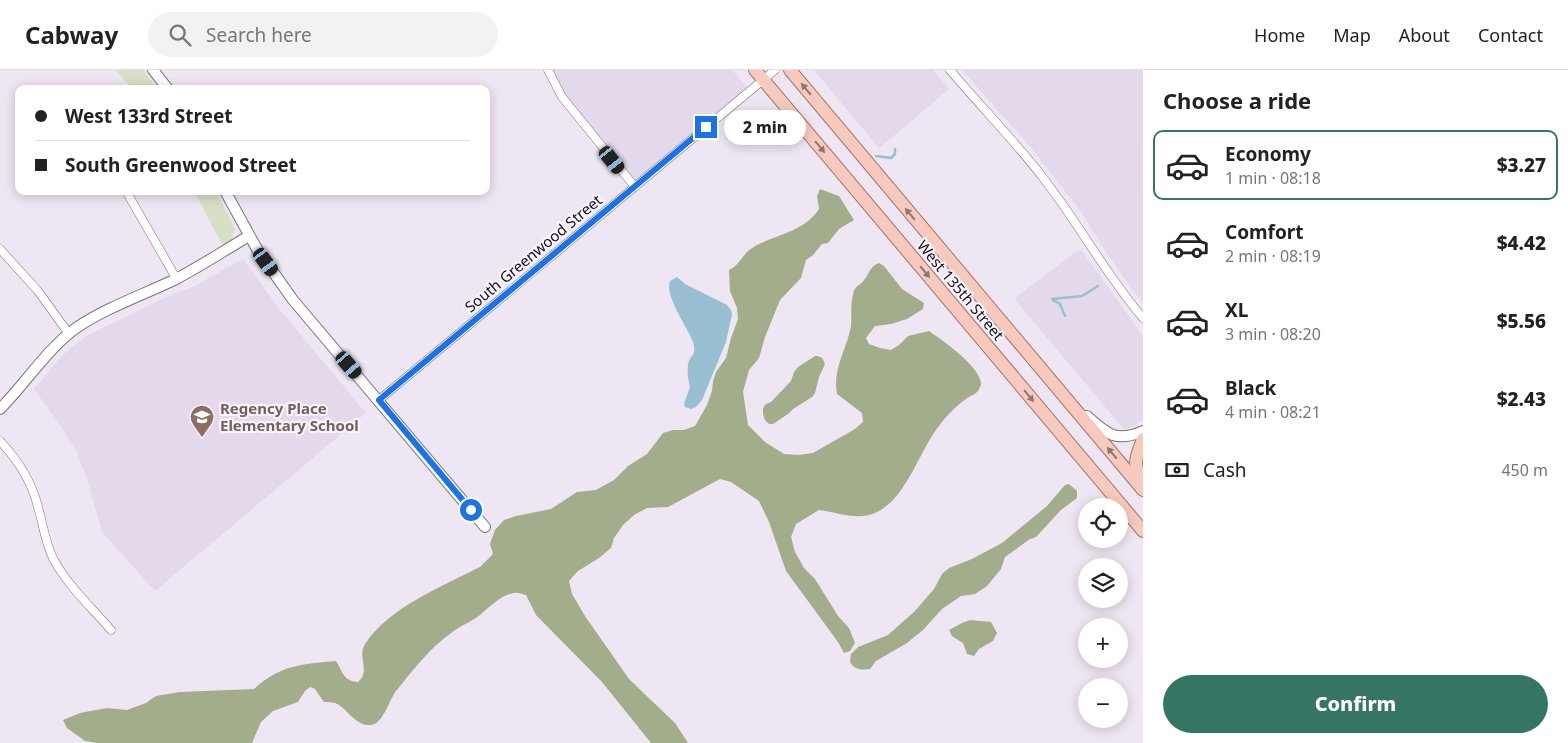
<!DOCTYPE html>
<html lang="en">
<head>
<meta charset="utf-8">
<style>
	:root { --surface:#fff; --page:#f2f2f2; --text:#222; --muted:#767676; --line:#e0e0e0; --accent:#357563 }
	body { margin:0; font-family:"Noto Sans",sans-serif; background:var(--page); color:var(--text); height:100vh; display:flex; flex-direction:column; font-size:19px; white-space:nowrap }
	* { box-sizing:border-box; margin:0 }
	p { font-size:16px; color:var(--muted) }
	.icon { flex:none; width:28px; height:28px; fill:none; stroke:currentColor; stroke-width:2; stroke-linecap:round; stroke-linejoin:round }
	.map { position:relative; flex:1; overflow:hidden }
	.side { display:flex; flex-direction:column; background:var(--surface); width:425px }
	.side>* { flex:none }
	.banner { position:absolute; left:15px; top:15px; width:475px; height:110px; border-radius:10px; box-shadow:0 2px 12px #0003; display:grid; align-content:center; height:110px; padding:0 20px; background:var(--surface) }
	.buttons { position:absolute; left:1078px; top:428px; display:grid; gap:10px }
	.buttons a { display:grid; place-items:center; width:50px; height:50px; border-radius:50%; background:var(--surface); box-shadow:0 2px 12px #0003; font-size:25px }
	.end { position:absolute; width:22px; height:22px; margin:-11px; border:6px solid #1a73e8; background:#fff; box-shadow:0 0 0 2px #fff }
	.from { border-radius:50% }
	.bubble { position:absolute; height:35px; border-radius:18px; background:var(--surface); box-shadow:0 2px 12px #0003; font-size:16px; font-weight:800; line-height:35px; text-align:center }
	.car { position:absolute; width:15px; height:30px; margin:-15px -8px; border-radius:6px; box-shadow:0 0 4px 1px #0007; background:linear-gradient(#222 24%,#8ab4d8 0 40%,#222 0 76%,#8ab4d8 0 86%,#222 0) }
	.banner b { display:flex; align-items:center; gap:18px; height:48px; font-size:19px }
	.banner b+b { border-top:1px solid var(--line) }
	.banner i { width:12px; height:12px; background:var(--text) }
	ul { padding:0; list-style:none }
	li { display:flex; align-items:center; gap:15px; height:70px; margin:0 10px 8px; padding:0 10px; border:2px solid transparent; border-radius:10px }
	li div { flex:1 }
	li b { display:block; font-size:19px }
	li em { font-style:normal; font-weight:800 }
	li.selected { border-color:var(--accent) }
	li>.icon { width:45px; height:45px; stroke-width:1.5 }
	h2 { padding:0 20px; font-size:22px; line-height:60px }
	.pay { display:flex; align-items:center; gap:12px; height:55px; padding:0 20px; font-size:19px }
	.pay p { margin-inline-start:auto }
	.button { display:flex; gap:10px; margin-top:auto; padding:10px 20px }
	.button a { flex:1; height:58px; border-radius:30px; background:var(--accent); color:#fff; font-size:20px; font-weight:800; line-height:58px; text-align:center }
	header { display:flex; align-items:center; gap:30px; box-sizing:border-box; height:70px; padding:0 25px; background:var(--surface); border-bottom:1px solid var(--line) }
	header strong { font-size:24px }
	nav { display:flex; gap:28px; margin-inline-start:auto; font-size:18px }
	.search { width:350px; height:45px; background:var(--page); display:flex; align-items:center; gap:12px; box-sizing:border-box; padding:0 18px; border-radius:28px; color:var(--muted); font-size:19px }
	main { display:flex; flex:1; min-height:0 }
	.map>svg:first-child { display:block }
	.built { fill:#e4d8eb }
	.green { fill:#d7dfc4 }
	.forest { fill:#a3ad8b }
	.water { fill:#99bfd2 }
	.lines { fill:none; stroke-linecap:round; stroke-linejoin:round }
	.stream { stroke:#99bfd2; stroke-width:2.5 }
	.minor-casing { stroke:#79737e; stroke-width:9 }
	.tertiary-casing { stroke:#79737e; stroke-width:12 }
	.primary-casing { stroke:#a57266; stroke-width:14 }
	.minor { stroke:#fff; stroke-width:8 }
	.tertiary { stroke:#fff; stroke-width:10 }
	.primary { stroke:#f8cabd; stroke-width:12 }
	.oneway { fill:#917772 }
	.route { stroke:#1a73e8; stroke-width:6 }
	.labels { text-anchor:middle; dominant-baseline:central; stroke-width:4.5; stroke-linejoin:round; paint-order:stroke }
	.street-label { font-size:15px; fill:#141216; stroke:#faf4fe }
	.education-label { font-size:15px; font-weight:bold; fill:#785e54; stroke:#faf4fe; text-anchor:start }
</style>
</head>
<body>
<header>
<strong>Cabway</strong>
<div class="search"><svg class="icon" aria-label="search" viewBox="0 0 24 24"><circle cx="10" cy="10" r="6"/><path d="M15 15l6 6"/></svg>Search here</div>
<nav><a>Home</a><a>Map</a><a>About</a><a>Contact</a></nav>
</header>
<main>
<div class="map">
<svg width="1143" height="673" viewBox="0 0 1143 673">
	<rect width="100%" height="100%" fill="#eee6f2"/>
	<g class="built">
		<path d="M548,0H732L750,21L635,117L562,27Z"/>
		<path d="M814,0H933L949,19L879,78Z"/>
		<path d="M962,0H1143V232L1134,222L1106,182L1080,140L1053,106L1029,75Z"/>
		<path d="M1078,180L1082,181L1143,266V349L1133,357L1124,359L1016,231V227Z"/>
		<path d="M243,189L280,240L366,343L155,521L102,462L87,409L76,380L60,355L34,319L60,288L74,275L90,264L175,223L191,218Z"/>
	</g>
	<g class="green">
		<path d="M116,0H143L157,19H132Z"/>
		<path d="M194,121H216L235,159L232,168L223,176Z"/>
	</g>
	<g class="forest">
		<path d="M820,119L839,126L854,150L839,159L828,173L822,174L813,185L806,190L801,208L780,230L765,267L759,288L749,300L743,322L748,355L765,372L784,384L798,385L813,383L855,359L863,352L862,343L837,324C832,299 847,279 851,256C852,245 850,232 854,221C856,215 861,215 864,210C870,203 870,196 879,193L884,196L902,219L924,233L923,239L907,249L891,254L875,256L866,268L869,274L880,278L891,280L899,275L908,266L929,261C942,270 981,297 981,314C981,315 979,320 978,321C975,325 969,326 966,329C956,336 946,346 939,356C919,381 906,430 875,443C857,451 837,442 819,440L796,454L791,467L795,482L804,498L815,509L838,546L849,558L855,573L850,581L844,583L838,572L786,501L769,452L759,431L731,412L720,409L668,437L647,438L634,445L623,455L614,468L611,478L599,488L578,501L569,511L572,524L585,546L629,609L675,653L688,673H651L602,612L536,545L526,525C523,525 518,522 515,523C504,523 488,538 480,545C471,552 460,556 451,563C429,579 413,600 396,621C389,630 383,655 370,655C357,656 348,641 339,635C335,632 328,632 324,632L315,619L310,617L305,621L298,632L273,641L261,652L252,673H98L85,671L67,658L63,650L80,643L107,638L127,640L146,633L156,626L180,622L254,619C280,595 302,594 336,591C343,602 343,611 358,612C371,601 357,587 365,574C388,538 443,516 480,497L493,484L490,474L495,460L504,450L516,446L551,439L577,422L596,420L614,410L628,396L647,384L663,363L673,360H684L695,356L707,335L712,321L713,311L716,302L726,288L731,268L738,249L737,238L730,221L729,200C738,196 741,188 748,181C770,164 802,165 819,139L817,126Z"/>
		<path d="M815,286C821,286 823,288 825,294L819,307L815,323L812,327L793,339L788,344L773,354H769L765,350L763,344V338L766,334L771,332L791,311L794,302L798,297Z"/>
		<path d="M1069,414L1077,421V428L1061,440L1036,467L1030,469L1005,487L1001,499L987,516L975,524L961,526L942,539L923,560L907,573L876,591L870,599C861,600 855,600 850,592L851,584L858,577L888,565L915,541L934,519L942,504L949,498L972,489L1002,473L1047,436L1065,415Z"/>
		<path d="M970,550L991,552L997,563L993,571L979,579L974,586L967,584L963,573L952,566L949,560L962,553Z"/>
	</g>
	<path class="water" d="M677,207L685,214L727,235L731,240L732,244L726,272L702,330L696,337L691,339L685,337L684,334L690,317C688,309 687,302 688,294C690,285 697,286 693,272C688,258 664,225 670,211Z"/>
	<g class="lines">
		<g class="stream">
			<path d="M876,86L891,88L895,84V79"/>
			<path d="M1052,229L1082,226L1098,216"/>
			<path d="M1053,230L1060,234L1065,246"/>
		</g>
		<defs>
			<g id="minor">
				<path d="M548,0L562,27L635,117"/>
				<path d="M950,0C981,37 1015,71 1044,109C1079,154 1106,205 1143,248"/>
				<path d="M126,121L176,208"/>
				<path d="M0,179L38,221L69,264"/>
				<path d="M379,330L775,0"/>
				<path d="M0,371C17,389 32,412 38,437C43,454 45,472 53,488C66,514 92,538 111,560"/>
			</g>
			<g id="tertiary">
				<path d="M153,0L168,19"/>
				<path d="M225,121L257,179L293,230L485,457"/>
				<path d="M0,339C26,313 46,280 76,258C107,237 143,225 176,209C201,196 225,180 249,166"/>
				<path d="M1087,346C1107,364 1116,373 1143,361"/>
			</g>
			<g id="primary">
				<path d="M755,0L1143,461"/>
				<path d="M790,0L1143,420"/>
				<path d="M1143,369C1137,386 1131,394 1143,410"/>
			</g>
		</defs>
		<use href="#minor" class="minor-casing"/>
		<use href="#tertiary" class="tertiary-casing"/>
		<use href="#primary" class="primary-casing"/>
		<use href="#minor" class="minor"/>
		<use href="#tertiary" class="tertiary"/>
		<use href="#primary" class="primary"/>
	</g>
	<defs><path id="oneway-solid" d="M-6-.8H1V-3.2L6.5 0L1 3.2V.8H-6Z" transform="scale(1.25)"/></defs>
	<g class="oneway">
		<use href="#oneway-solid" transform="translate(806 19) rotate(-130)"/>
		<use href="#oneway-solid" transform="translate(820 77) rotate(50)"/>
		<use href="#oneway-solid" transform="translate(910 144) rotate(-130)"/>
		<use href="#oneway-solid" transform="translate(925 202) rotate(50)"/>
		<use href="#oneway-solid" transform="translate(1029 326) rotate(50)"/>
		<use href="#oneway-solid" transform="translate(1112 383) rotate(-130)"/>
	</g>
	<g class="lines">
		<path class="route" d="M471,440L379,330L706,57"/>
	</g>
	<defs>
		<symbol id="school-pin" viewBox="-11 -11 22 30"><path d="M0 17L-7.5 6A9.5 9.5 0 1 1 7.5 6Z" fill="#8d6e63" stroke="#faf4fe"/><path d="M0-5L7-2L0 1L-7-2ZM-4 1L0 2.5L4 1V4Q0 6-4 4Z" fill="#fff"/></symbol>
	</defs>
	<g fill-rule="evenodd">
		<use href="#school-pin" x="188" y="333" width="28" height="38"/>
	</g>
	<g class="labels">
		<g class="street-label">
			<text transform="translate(533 183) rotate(-40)">South Greenwood Street</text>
			<text transform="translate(961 220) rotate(50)">West 135th Street</text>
		</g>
		<g class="education-label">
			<text x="220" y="338">Regency Place<tspan x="220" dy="17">Elementary School</tspan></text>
		</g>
	</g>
</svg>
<div class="buttons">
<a><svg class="icon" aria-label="locate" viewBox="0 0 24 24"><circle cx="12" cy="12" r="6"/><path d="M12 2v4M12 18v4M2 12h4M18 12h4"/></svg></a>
<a><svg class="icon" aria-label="layers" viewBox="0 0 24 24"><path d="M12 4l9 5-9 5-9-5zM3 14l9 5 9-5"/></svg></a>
<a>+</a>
<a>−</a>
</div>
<i class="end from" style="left:471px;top:440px"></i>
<i class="end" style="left:706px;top:57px"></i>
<div class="bubble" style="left:724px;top:40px;width:82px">2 min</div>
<i class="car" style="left:612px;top:90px;rotate:141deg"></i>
<i class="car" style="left:266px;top:192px;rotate:144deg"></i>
<i class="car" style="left:349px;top:295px;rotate:139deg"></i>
<div class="banner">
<b><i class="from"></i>West 133rd Street</b>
<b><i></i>South Greenwood Street</b>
</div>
</div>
<section class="side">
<h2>Choose a ride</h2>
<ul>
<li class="selected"><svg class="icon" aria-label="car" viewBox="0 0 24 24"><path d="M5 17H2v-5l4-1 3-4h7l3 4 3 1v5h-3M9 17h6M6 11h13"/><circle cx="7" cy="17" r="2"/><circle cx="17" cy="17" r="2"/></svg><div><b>Economy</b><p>1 min · 08:18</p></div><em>$3.27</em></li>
<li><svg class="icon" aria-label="car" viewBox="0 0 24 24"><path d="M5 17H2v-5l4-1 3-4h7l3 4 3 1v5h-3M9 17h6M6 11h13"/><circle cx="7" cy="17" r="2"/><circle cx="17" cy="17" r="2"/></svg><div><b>Comfort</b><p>2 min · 08:19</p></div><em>$4.42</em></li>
<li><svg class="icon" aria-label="car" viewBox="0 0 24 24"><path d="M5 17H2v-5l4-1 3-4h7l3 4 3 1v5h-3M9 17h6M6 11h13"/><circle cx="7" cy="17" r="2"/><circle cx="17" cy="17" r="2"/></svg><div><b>XL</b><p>3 min · 08:20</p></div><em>$5.56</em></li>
<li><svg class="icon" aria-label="car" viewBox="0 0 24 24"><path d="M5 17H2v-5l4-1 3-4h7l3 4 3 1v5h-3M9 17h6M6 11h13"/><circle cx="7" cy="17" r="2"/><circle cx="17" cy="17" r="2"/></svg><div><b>Black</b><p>4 min · 08:21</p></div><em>$2.43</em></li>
</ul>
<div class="pay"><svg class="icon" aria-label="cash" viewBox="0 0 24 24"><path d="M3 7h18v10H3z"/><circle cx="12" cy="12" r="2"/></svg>Cash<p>450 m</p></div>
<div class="button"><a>Confirm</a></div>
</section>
</main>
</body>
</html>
